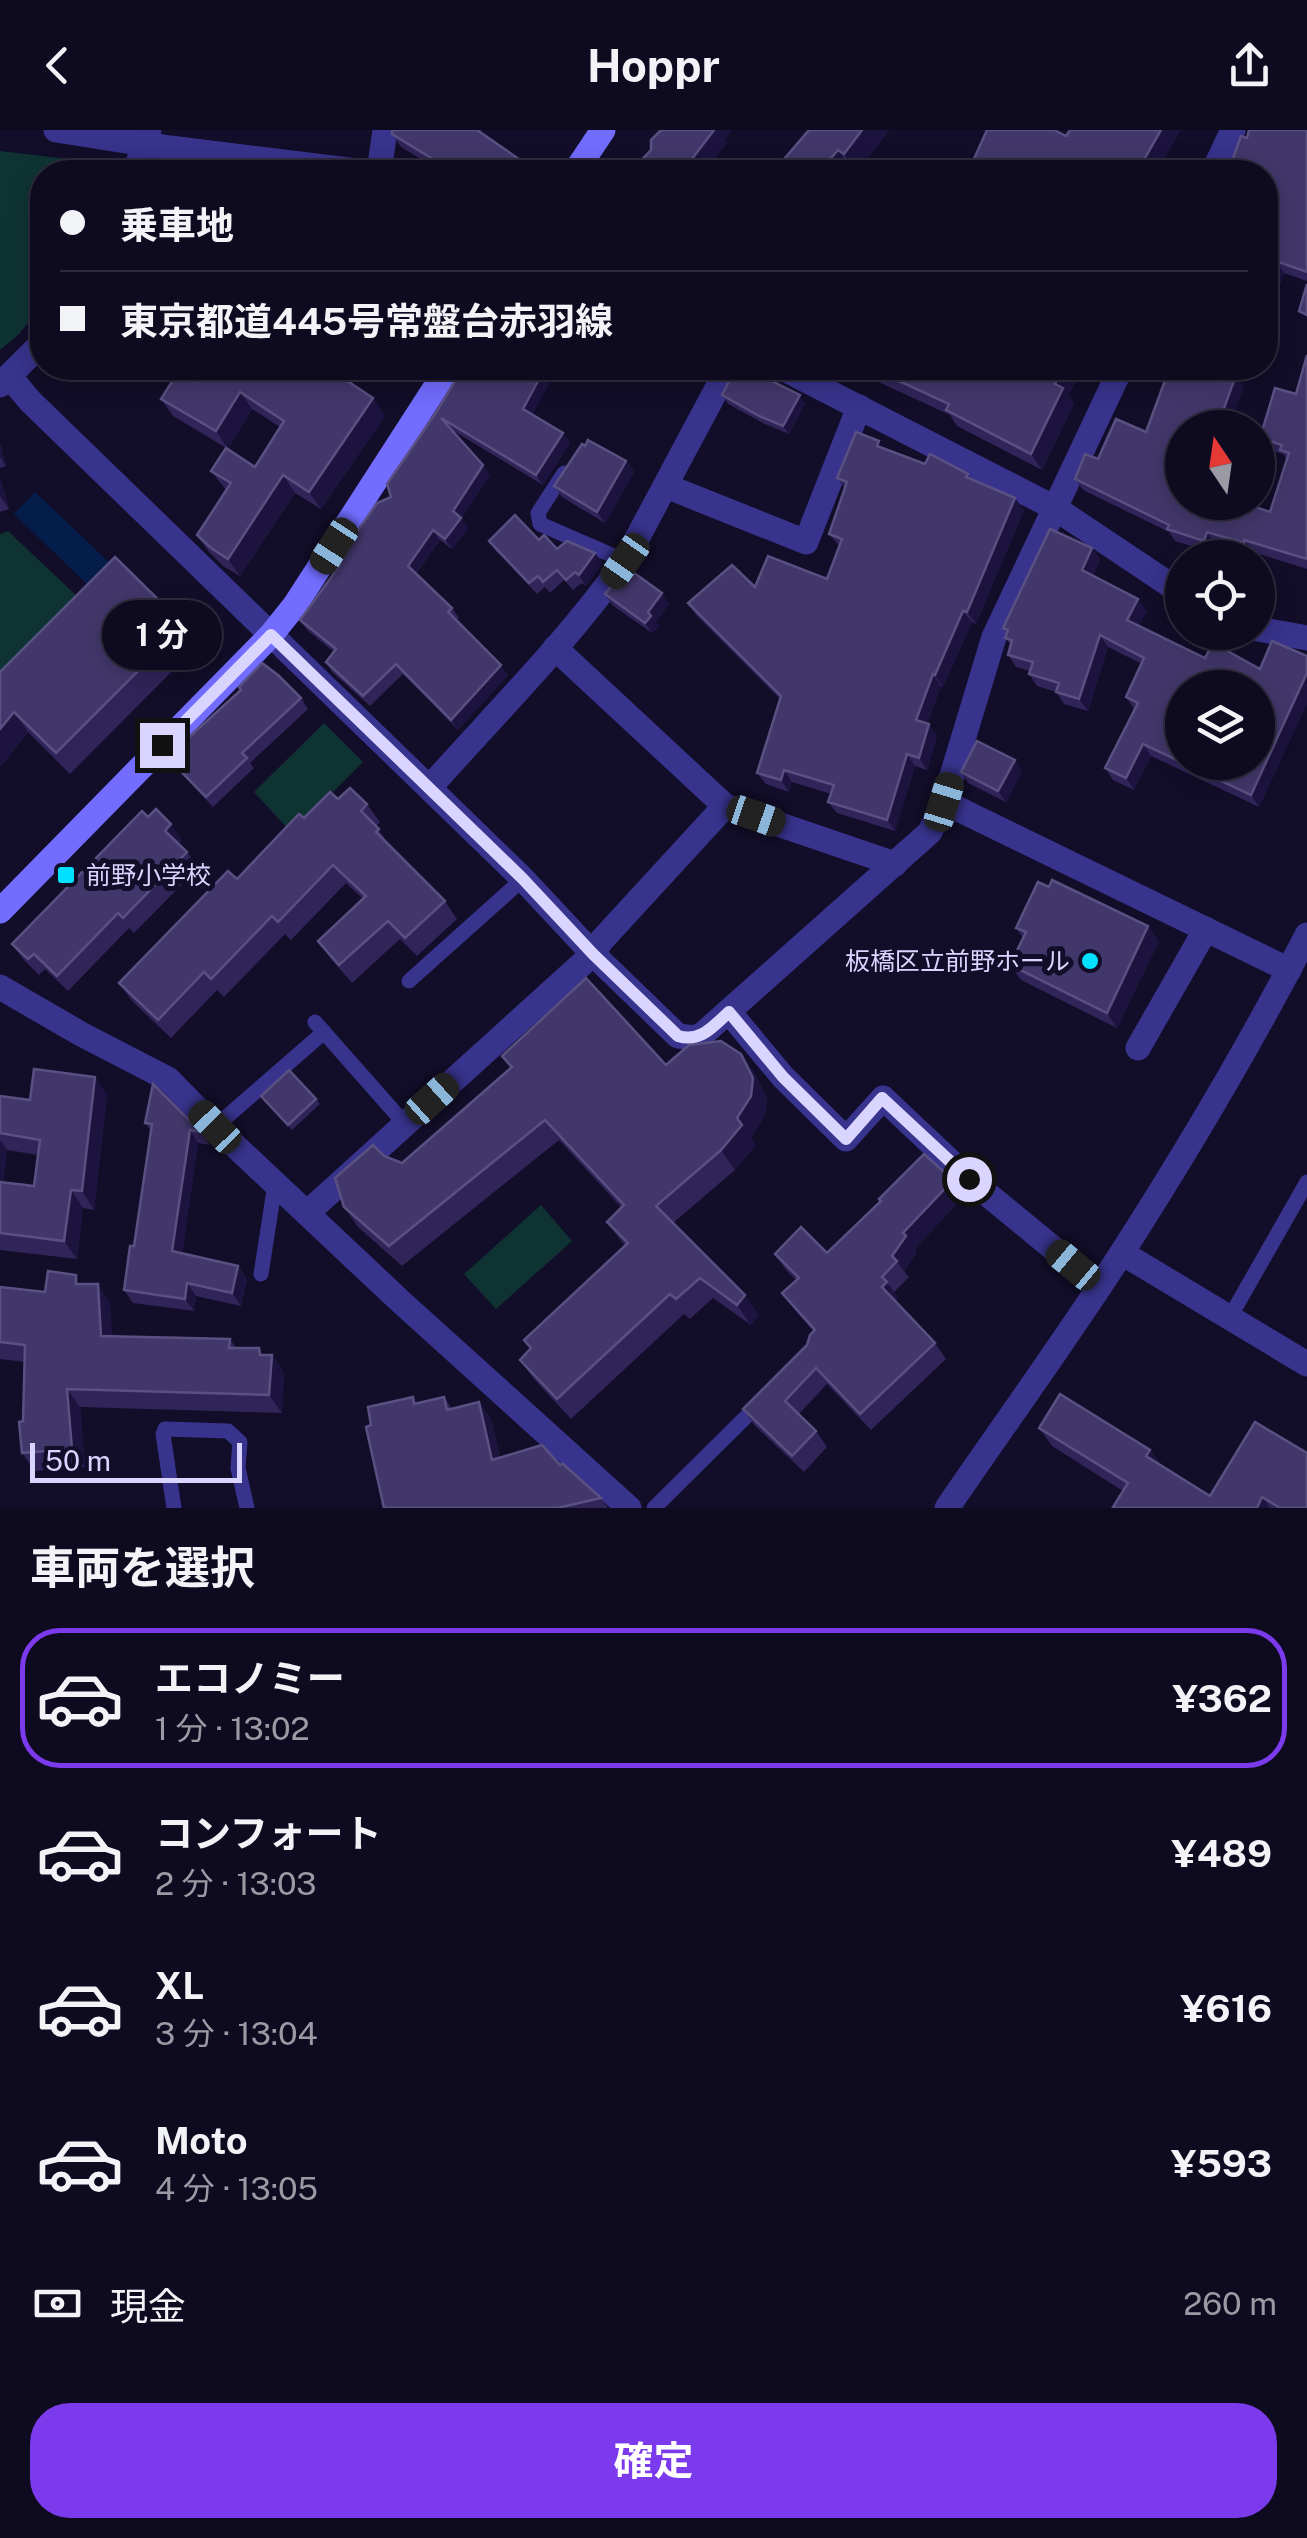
<!DOCTYPE html>
<html lang="ja">
<head>
<meta charset="utf-8">
<style>
	:root { --surface:#0e0a1f; --page:#1c182c; --text:#f1f3f6; --muted:#9b9aa4; --line:#2e2b3d; --accent:#7c3aed }
	body { margin:0; font-family:"Public Sans","Noto Sans JP",sans-serif; background:var(--page); color:var(--text); height:100vh; display:flex; flex-direction:column; font-size:38px; white-space:nowrap }
	* { box-sizing:border-box; margin:0 }
	p { font-size:32px; color:var(--muted) }
	.icon { flex:none; width:55px; height:55px; fill:none; stroke:currentColor; stroke-width:2; stroke-linecap:round; stroke-linejoin:round }
	.map { position:relative; height:1378px; overflow:hidden }
	.side { display:flex; flex-direction:column; background:var(--surface); flex:1 }
	.side>* { flex:none }
	.guide { position:absolute; left:30px; top:30px; width:1248px; height:220px; border-radius:40px; box-shadow:0 5px 25px #0003,0 0 0 2px var(--line); display:grid; align-content:center; height:220px; padding:0 30px; background:var(--surface) }
	.needle { width:65px; rotate:347deg }
	.buttons { position:absolute; left:1165px; top:280px; display:grid; gap:20px }
	.buttons a { display:grid; place-items:center; width:110px; height:110px; border-radius:50%; background:var(--surface); box-shadow:0 5px 25px #0003,0 0 0 2px var(--line); font-size:50px }
	.scale { position:absolute; left:30px; bottom:25px; width:212px; box-sizing:border-box; padding-left:10px; border:5px solid #dad5ff; border-top:0; font-size:28px; line-height:35px; white-space:nowrap; color:#dad5ff; -webkit-text-stroke:8px #120d29; paint-order:stroke }
	.end { position:absolute; width:45px; height:45px; margin:-22px; border:12px solid #dad5ff; background:#111; box-shadow:0 0 0 5px #111 }
	.from { border-radius:50% }
	.bubble { position:absolute; height:70px; border-radius:35px; background:var(--surface); box-shadow:0 5px 25px #0003,0 0 0 2px var(--line); font-size:32px; font-weight:700; line-height:70px; text-align:center }
	.car { position:absolute; width:30px; height:60px; margin:-30px -15px; border-radius:12px; box-shadow:0 0 8px 2px #0007; background:linear-gradient(#222 24%,#8ab4d8 0 40%,#222 0 76%,#8ab4d8 0 86%,#222 0) }
	.guide b { display:flex; align-items:center; gap:35px; height:95px; font-size:38px }
	.guide b+b { border-top:2px solid var(--line) }
	.guide i { width:25px; height:25px; background:var(--text) }
	ul { padding:0; list-style:none }
	li { display:flex; align-items:center; gap:30px; height:140px; margin:0 20px 15px; padding:0 10px; border:5px solid transparent; border-radius:40px }
	li div { flex:1 }
	li b { display:block; font-size:38px }
	li em { font-style:normal; font-weight:700 }
	li.on { border-color:var(--accent) }
	li>.icon { width:90px; height:90px; stroke-width:1.5 }
	h2 { padding:0 30px; font-size:45px; line-height:120px }
	.pay { display:flex; align-items:center; gap:25px; height:110px; padding:0 30px; font-size:38px }
	.pay p { margin-inline-start:auto }
	.button { display:flex; gap:20px; margin-top:auto; padding:20px 30px }
	.button a { flex:1; height:115px; border-radius:40px; background:var(--accent); color:#fff; font-size:40px; font-weight:700; line-height:115px; text-align:center }
	header { display:flex; justify-content:space-between; align-items:center; height:130px; padding:0 30px; background:var(--surface); font-size:45px; font-weight:700 }
	.map>svg:first-child { display:block }
	.green { fill:#0f3333 }
	.water { fill:#051d4a }
	.lines { fill:none; stroke-linecap:round; stroke-linejoin:round }
	.service { stroke:#38338c; stroke-width:15 }
	.minor { stroke:#38338c; stroke-width:25 }
	.tertiary { stroke:#38338c; stroke-width:25 }
	.secondary { stroke:#726cff; stroke-width:25 }
	.wall { fill:#302459; fill-rule:evenodd }
	.shaded-wall { fill:#1c133e }
	.building { fill:#42376a; stroke:#5a5082; stroke-width:2.5; fill-rule:evenodd }
	.route { stroke:#dad5ff; stroke-width:12 }
	.poi-dot { fill:#01e1ff; stroke:#120d29; stroke-width:4 }
	.labels { text-anchor:middle; dominant-baseline:central; stroke-width:10; stroke-linejoin:round; paint-order:stroke }
	.poi-label { font-size:25px; fill:#dad5ff; stroke:#120d29; text-anchor:start }
</style>
</head>
<body>
<header><svg class="icon" aria-label="back" viewBox="0 0 24 24"><path d="M15 5l-7 7 7 7"/></svg>Hoppr<svg class="icon" aria-label="share" viewBox="0 0 24 24"><path d="M12 15V3M7 8l5-5 5 5M5 13v7h14v-7"/></svg></header>
<div class="map">
<svg width="1307" height="1378" viewBox="0 0 1307 1378">
	<rect width="100%" height="100%" fill="#120d29"/>
	<g class="green">
		<path d="M0,21L93,32L99,42H42V176L19,204L0,220Z"/>
		<path d="M8,401L81,470L0,560V404Z"/>
		<path d="M324,593L363,632L292,703L254,662Z"/>
		<path d="M541,1075L572,1111L496,1179L464,1144Z"/>
	</g>
	<path class="water" d="M35,362L111,434L89,456L14,384Z"/>
	<g class="lines">
		<g class="service">
			<path d="M564,343L538,383L540,394L625,431"/>
			<path d="M409,851L523,749"/>
			<path d="M315,892L405,994"/>
			<path d="M215,997L324,902"/>
			<path d="M261,1144L275,1054"/>
			<path d="M1230,1187L1307,1052"/>
			<path d="M174,1378L163,1304L165,1299L228,1301L240,1312L238,1338L247,1378"/>
			<path d="M654,1378L761,1272"/>
		</g>
		<g class="minor">
			<path d="M135,42L149,0"/>
			<path d="M379,42L385,0"/>
			<path d="M1213,42L1233,0"/>
			<path d="M782,238L1055,378L1182,463"/>
			<path d="M10,247L30,271L523,749L593,824L678,906L695,908L703,904L930,702L944,672L994,507L1121,238"/>
			<path d="M0,255L42,213"/>
			<path d="M666,356L806,412L859,277"/>
			<path d="M1258,499L1307,508"/>
			<path d="M555,518L725,676"/>
			<path d="M430,657C496,583 567,512 625,431L728,238"/>
			<path d="M944,672L1289,840"/>
			<path d="M0,857L81,904L168,949L215,997L400,1171L629,1378"/>
			<path d="M729,882L783,947L846,1009L883,968L969,1049L1099,1156"/>
			<path d="M1138,918L1206,799"/>
			<path d="M307,1083L593,824L601,811L725,676L895,734"/>
			<path d="M1122,1123L1307,1234"/>
			<path d="M947,1378C1006,1292 1067,1208 1123,1121C1189,1018 1251,913 1307,805"/>
		</g>
		<path class="tertiary" d="M56,0L170,18L365,42"/>
		<g class="secondary">
			<path d="M575,42L603,0"/>
			<path d="M0,781L271,505L295,475L448,238"/>
		</g>
	</g>
	<g class="wall">
		<path d="M392,0H482L480,2L529,36L533,42H442L401,17L392,4Z"/>
		<path d="M889,0L857,42L851,38L848,42H773Z"/>
		<path d="M1307,0V151L1284,143L1271,180L1265,177V42L1247,8Z"/>
		<path d="M1307,225V439L1253,422L1252,425L1215,414L1213,423L1175,411L1169,402L1083,360L1075,349L1098,329L1146,302L1166,247L1164,244L1167,238H1230L1228,243L1244,257L1182,372L1270,382L1287,330L1283,324L1268,320L1260,308L1296,264Z"/>
		<path d="M488,238H558L532,284L563,303L570,313L543,355L452,300L490,345L461,389L468,398L452,419L440,410L416,444L452,478L459,488L456,490L508,545L458,600L403,544L370,576L332,542L326,532L334,522L307,500L300,490L339,437L336,432L391,367L387,354Z"/>
		<path d="M848,238H1083L1068,265L1074,274L1042,340L957,296L950,285Z"/>
		<path d="M770,250L805,274L789,304L765,294L728,274L722,265Z"/>
		<path d="M196,251L373,268L385,286L321,379L295,363L240,446L223,436L209,422L197,405L226,360L211,341L255,337L280,297L252,279L228,319L173,286L161,269Z"/>
		<path d="M0,314L6,336L0,338Z"/>
		<path d="M885,319L925,334L968,344L971,349L1024,380L976,494L972,492L943,557L941,556L927,594L937,606L927,640L915,636L895,701L837,683L828,672L831,664L792,652L789,662L766,654L757,643L780,569L696,485L688,473L755,457L827,449L840,417L829,404L845,359L837,348Z"/>
		<path d="M626,331L634,342L605,393L562,367L554,356Z"/>
		<path d="M0,347L9,379L0,382Z"/>
		<path d="M539,410L557,419L595,423L603,434L586,456L582,453L573,460L564,450L550,463L545,457L537,464L496,421L489,411Z"/>
		<path d="M1092,418L1100,430L1093,446L1147,481L1139,495L1205,528L1260,539L1307,526V573L1259,677L1151,626L1134,660L1113,650L1105,638L1134,579L1126,567L1142,534L1108,517L1088,581L1064,574L1056,562L1037,556L1029,544L1030,541L1016,537L1008,525L1011,515L1005,508L1007,503L1003,498Z"/>
		<path d="M605,464L669,474L656,492L659,496L652,503L612,475Z"/>
		<path d="M184,495L198,515L70,644L28,602L0,637V542Z"/>
		<path d="M301,568L308,579L250,633L254,638L213,677L175,637L167,627Z"/>
		<path d="M1015,630L1022,641L1006,672L968,653L961,642Z"/>
		<path d="M338,669L367,674L380,692L376,696L391,718L445,771L457,789L417,826L400,809L352,853L331,829L318,811L363,769L346,753L291,810L285,804L224,867L217,860L171,908L132,871L119,853L304,688Z"/>
		<path d="M148,687L182,710L178,714L187,722L198,738L134,803L129,798L68,861L45,839L39,845L23,829L12,814Z"/>
		<path d="M1016,798L1159,811L1117,898L1021,850L1010,835L1023,808Z"/>
		<path d="M741,924L755,944L767,968L765,985L751,1008L756,1015L735,1040L673,1093L745,1165L759,1185L751,1195L713,1168L690,1189L684,1184L571,1289L534,1249L520,1230L531,1219L524,1210L625,1116L607,1092L621,1077L559,1010L402,1136L358,1097L344,1077L384,1026L402,1033L510,938L502,926L666,935Z"/>
		<path d="M107,965L94,1080L83,1078L77,1129L0,1120V966L30,970ZM7,1020L38,1025L34,1056L3,1052Z"/>
		<path d="M261,966L316,969L320,974L292,1000Z"/>
		<path d="M145,993L201,1002L210,1015L198,1013L182,1123L238,1136L247,1149L241,1176L196,1166L194,1181L133,1173L124,1160L134,1116L151,1001Z"/>
		<path d="M953,1050L964,1066L915,1119L917,1122L904,1141L909,1147L894,1162L898,1168L895,1171L935,1213L946,1229L871,1300L827,1254L799,1284L816,1301L827,1317L804,1342L754,1295L743,1279L807,1215L814,1202L794,1179L782,1163L796,1150L786,1140L775,1124L827,1123Z"/>
		<path d="M82,1154L110,1173L112,1207L230,1209L236,1218L264,1225H272L284,1243L282,1283L80,1277L85,1337L35,1341L22,1323L24,1232L0,1229V1157L45,1162Z"/>
		<path d="M413,1267L417,1274L444,1267L452,1279L479,1272L491,1289L500,1328L560,1335L601,1368L608,1378H384L371,1295Z"/>
		<path d="M1255,1292L1307,1378H1114L1123,1361L1052,1316L1039,1298L1150,1320L1160,1334L1210,1366Z"/>
	</g>
	<g class="shaded-wall">
		<path d="M714,0H732L725,10L727,13L705,42H682Z"/>
		<path d="M862,0H889L857,42L844,24Z"/>
		<path d="M1161,0H1181L1157,42H1137Z"/>
		<path d="M838,20L851,38L848,42H819Z"/>
		<path d="M1276,131L1284,143L1271,180L1265,171V162Z"/>
		<path d="M545,238H558L530,289L523,279Z"/>
		<path d="M1064,238H1083L1068,265L1074,274L1042,340L1031,324L1055,254Z"/>
		<path d="M1236,245L1244,257L1229,298H1217Z"/>
		<path d="M240,262L252,279L228,319L216,301Z"/>
		<path d="M800,265L805,274L789,304L783,296Z"/>
		<path d="M373,268L385,286L321,379L309,362Z"/>
		<path d="M563,303L570,313L543,355L536,345Z"/>
		<path d="M0,314V315L6,336L0,327Z"/>
		<path d="M626,331L634,342L605,393L597,382Z"/>
		<path d="M483,335L490,345L461,389L468,398L452,419L445,409L453,381Z"/>
		<path d="M283,345L295,363L240,446L228,429Z"/>
		<path d="M0,347L9,379L0,366Z"/>
		<path d="M1015,368L1024,380L976,494L967,482Z"/>
		<path d="M433,400L440,410L415,445L408,436Z"/>
		<path d="M1207,402L1215,414L1213,423L1204,411Z"/>
		<path d="M1244,410L1253,422L1252,425L1244,413Z"/>
		<path d="M1092,418L1100,430L1090,452L1082,440Z"/>
		<path d="M595,423L603,434L586,456L579,445Z"/>
		<path d="M662,463L669,474L656,492L659,496L652,503L645,493L648,482Z"/>
		<path d="M1138,469L1147,481L1136,502L1127,490Z"/>
		<path d="M963,481L972,492L943,557L935,545Z"/>
		<path d="M1100,505L1108,517L1088,581L1079,569Z"/>
		<path d="M501,535L508,545L458,600L451,590Z"/>
		<path d="M1307,543V573L1259,677L1251,665Z"/>
		<path d="M933,544L941,556L924,602L916,590Z"/>
		<path d="M14,582L28,602L0,637V599Z"/>
		<path d="M929,594L937,606L927,640L919,628Z"/>
		<path d="M1143,614L1151,626L1134,660L1126,648Z"/>
		<path d="M907,624L915,636L895,701L887,690Z"/>
		<path d="M1015,630L1022,641L1006,672L998,661Z"/>
		<path d="M784,640L792,652L789,662L781,650Z"/>
		<path d="M171,694L182,710L176,716L165,701Z"/>
		<path d="M1148,796L1159,811L1117,898L1107,883Z"/>
		<path d="M741,924L755,944L767,968L765,985L751,1008L756,1015L735,1040L721,1020L737,988Z"/>
		<path d="M95,947L107,965L94,1080L82,1061Z"/>
		<path d="M190,1000L198,1013L181,1134L172,1121Z"/>
		<path d="M0,1010L7,1020L1,1068L0,1066Z"/>
		<path d="M953,1050L964,1066L915,1119L917,1122L904,1141L892,1126L903,1103Z"/>
		<path d="M71,1060L83,1078L77,1129L64,1111Z"/>
		<path d="M238,1136L247,1149L241,1176L232,1163Z"/>
		<path d="M887,1152L898,1168L893,1173L882,1157Z"/>
		<path d="M187,1153L196,1166L194,1181L185,1169Z"/>
		<path d="M98,1154L110,1173L113,1225L101,1206Z"/>
		<path d="M745,1165L759,1185L751,1195L737,1175Z"/>
		<path d="M259,1218L271,1236L272,1225L284,1243L282,1283L269,1265Z"/>
		<path d="M67,1259L80,1277L85,1337L72,1319Z"/>
		<path d="M479,1272L491,1289L504,1347L492,1330Z"/>
		<path d="M1150,1320L1163,1338L1146,1326Z"/>
		<path d="M1262,1367L1270,1378H1257Z"/>
	</g>
	<g class="building">
		<path d="M392,0H477L529,36L525,42H454L392,4Z"/>
		<path d="M661,0H714L682,42H630L651,20V10Z"/>
		<path d="M809,0H862L844,24L838,20L819,42H773Z"/>
		<path d="M987,0H1054L1066,6L1070,0H1161L1137,42H961L963,38L969,40Z"/>
		<path d="M1249,0H1307V142L1276,131L1265,162V42H1228L1241,6L1247,8Z"/>
		<path d="M1307,154V185L1299,181Z"/>
		<path d="M1307,225V429L1244,410V413L1207,402L1204,411L1167,399L1169,395L1075,349L1085,324L1098,329L1116,289L1146,302L1167,245L1164,244L1167,238H1217L1236,245L1217,298H1182V372H1241L1270,382L1289,323L1280,320L1282,315L1260,308L1275,258L1296,264Z"/>
		<path d="M198,238H328L373,268L309,362L283,345L228,429L211,418L197,405L231,353L211,341L226,318L255,337L284,291L240,262L216,301L161,269L178,242L196,251Z"/>
		<path d="M463,238L481,248L488,238H545L523,279L563,303L536,345L441,288L483,335L453,381L461,388L445,409L433,400L408,436L452,478L448,482L501,535L451,590L396,534L363,566L326,532L336,519L300,490L340,435L336,432L377,373L391,367L387,354L435,284Z"/>
		<path d="M736,238H754L766,243L764,247L800,265L783,296L759,286L722,265Z"/>
		<path d="M871,238H1064L1055,254L1063,258L1031,324L946,280L949,274Z"/>
		<path d="M856,302L879,311L877,316L925,334L930,324L968,344L966,347L1015,368L967,482L963,481L935,545L933,544L916,590L929,594L919,628L907,624L887,690L828,672L834,655L784,640L781,650L757,643L781,566L688,473L732,435L755,457L768,426L827,449L842,409L829,404L847,352L837,348Z"/>
		<path d="M588,310L626,331L597,382L554,356L582,314L585,316Z"/>
		<path d="M515,385L539,410L544,405L557,419L567,411L595,423L579,445L575,442L566,450L557,440L543,452L538,446L529,453L489,411Z"/>
		<path d="M1050,399L1092,418L1082,440L1138,469L1127,490L1205,528L1213,513L1260,539L1272,511L1307,526V543L1251,665L1143,614L1126,648L1105,638L1138,573L1126,567L1144,528L1100,505L1079,569L1056,562L1059,553L1029,544L1033,532L1008,525L1012,510L1005,508L1008,500L1003,498ZM1182,558H1258V632H1182Z"/>
		<path d="M115,427L184,495L56,623L14,582L0,599V542Z"/>
		<path d="M626,437L662,463L648,482L651,486L645,493L605,464Z"/>
		<path d="M262,533L278,545L301,568L242,623L247,628L206,667L167,627L241,560L239,557Z"/>
		<path d="M977,611L1015,630L998,661L961,642Z"/>
		<path d="M350,658L367,674L361,681L379,699L376,702L445,771L405,808L388,791L339,835L318,811L366,766L333,735L278,792L272,786L211,849L204,842L158,890L119,853L228,741L237,749L299,684L304,688L330,662L338,669Z"/>
		<path d="M156,679L171,694L165,701L187,722L123,788L118,783L57,846L34,824L28,829L12,814L142,681L148,687Z"/>
		<path d="M1052,750L1148,796L1107,883L1010,835L1026,802L1016,798L1038,752L1049,757Z"/>
		<path d="M586,848L666,935L689,915L721,911L741,924L753,948L751,966L737,988L742,995L721,1020L656,1076L745,1165L737,1175L700,1148L676,1169L670,1164L557,1269L520,1230L531,1218L524,1210L628,1113L607,1092L624,1075L545,990L389,1116L344,1077L335,1048L373,1015L384,1026L402,1033L512,937L502,926Z"/>
		<path d="M34,939L95,947L82,1061L71,1060L64,1111L0,1103V1052L34,1056L40,1010L0,1003V966L30,970Z"/>
		<path d="M289,940L316,969L288,995L261,966Z"/>
		<path d="M153,954L201,1002L190,1000L172,1121L238,1136L232,1163L187,1153L185,1169L124,1160L130,1116H134L152,994L145,993Z"/>
		<path d="M924,1024L953,1050L903,1103L906,1106L892,1126L897,1131L882,1147L887,1152L882,1157L935,1213L860,1284L816,1238L785,1271L816,1301L792,1326L743,1279L807,1215L810,1205L815,1200L782,1163L799,1148L775,1124L801,1097L827,1123L881,1071L879,1069Z"/>
		<path d="M48,1141L76,1145V1154H98L101,1206L230,1209L229,1218H259L260,1225H272L269,1265L67,1259L72,1319L22,1323L19,1292L23,1291L25,1215L0,1212V1157L45,1162Z"/>
		<path d="M1060,1264L1150,1320L1146,1326L1210,1366L1255,1292L1307,1323V1378H1280L1262,1367L1257,1378H1116L1113,1377L1128,1353L1039,1298Z"/>
		<path d="M413,1267L414,1274L444,1267L447,1280L479,1272L492,1330L542,1315L560,1335L563,1334L601,1368L557,1378H384L366,1297L371,1295L368,1277Z"/>
	</g>
	<g class="lines">
		<path class="route" d="M162,615L271,505L523,749L593,824L678,906C701,913 713,896 729,882L783,947L846,1009L882,968L969,1049"/>
	</g>
	<g class="poi-dot">
		<rect x="56" y="735" width="20" height="20" rx="5"/>
		<circle cx="1090" cy="831" r="10"/>
	</g>
	<g class="labels">
		<g class="poi-label">
			<text x="86" y="745">前野小学校</text>
			<text x="1070" y="831" text-anchor="end">板橋区立前野ホール</text>
		</g>
	</g>
</svg>
<div class="buttons">
<a><svg class="needle" viewBox="-14 -14 28 28"><path d="M0-13l5 13h-10z" fill="#e53935"/><path d="M0 13l5-13h-10z" fill="#9b9aa4"/></svg></a>
<a><svg class="icon" aria-label="locate" viewBox="0 0 24 24"><circle cx="12" cy="12" r="6"/><path d="M12 2v4M12 18v4M2 12h4M18 12h4"/></svg></a>
<a><svg class="icon" aria-label="layers" viewBox="0 0 24 24"><path d="M12 4l9 5-9 5-9-5zM3 14l9 5 9-5"/></svg></a>
</div>
<div class="scale">50 m</div>
<i class="end from" style="left:969px;top:1049px"></i>
<i class="end" style="left:162px;top:615px"></i>
<div class="bubble" style="left:102px;top:470px;width:120px">1 分</div>
<i class="car" style="left:334px;top:416px;rotate:213deg"></i>
<i class="car" style="left:625px;top:431px;rotate:215deg"></i>
<i class="car" style="left:944px;top:672px;rotate:17deg"></i>
<i class="car" style="left:756px;top:686px;rotate:109deg"></i>
<i class="car" style="left:432px;top:969px;rotate:48deg"></i>
<i class="car" style="left:215px;top:997px;rotate:316deg"></i>
<i class="car" style="left:1073px;top:1135px;rotate:310deg"></i>
<div class="guide">
<b><i class="from"></i>乗車地</b>
<b><i></i>東京都道445号常盤台赤羽線</b>
</div>
</div>
<section class="side">
<h2>車両を選択</h2>
<ul>
<li class="on"><svg class="icon" aria-label="car" viewBox="0 0 24 24"><path d="M5 17H2v-5l4-1 3-4h7l3 4 3 1v5h-3M9 17h6M6 11h13"/><circle cx="7" cy="17" r="2"/><circle cx="17" cy="17" r="2"/></svg><div><b>エコノミー</b><p>1 分 · 13:02</p></div><em>¥362</em></li>
<li><svg class="icon" aria-label="car" viewBox="0 0 24 24"><path d="M5 17H2v-5l4-1 3-4h7l3 4 3 1v5h-3M9 17h6M6 11h13"/><circle cx="7" cy="17" r="2"/><circle cx="17" cy="17" r="2"/></svg><div><b>コンフォート</b><p>2 分 · 13:03</p></div><em>¥489</em></li>
<li><svg class="icon" aria-label="car" viewBox="0 0 24 24"><path d="M5 17H2v-5l4-1 3-4h7l3 4 3 1v5h-3M9 17h6M6 11h13"/><circle cx="7" cy="17" r="2"/><circle cx="17" cy="17" r="2"/></svg><div><b>XL</b><p>3 分 · 13:04</p></div><em>¥616</em></li>
<li><svg class="icon" aria-label="car" viewBox="0 0 24 24"><path d="M5 17H2v-5l4-1 3-4h7l3 4 3 1v5h-3M9 17h6M6 11h13"/><circle cx="7" cy="17" r="2"/><circle cx="17" cy="17" r="2"/></svg><div><b>Moto</b><p>4 分 · 13:05</p></div><em>¥593</em></li>
</ul>
<div class="pay"><svg class="icon" aria-label="cash" viewBox="0 0 24 24"><path d="M3 7h18v10H3z"/><circle cx="12" cy="12" r="2"/></svg>現金<p>260 m</p></div>
<div class="button"><a>確定</a></div>
</section>
</body>
</html>
